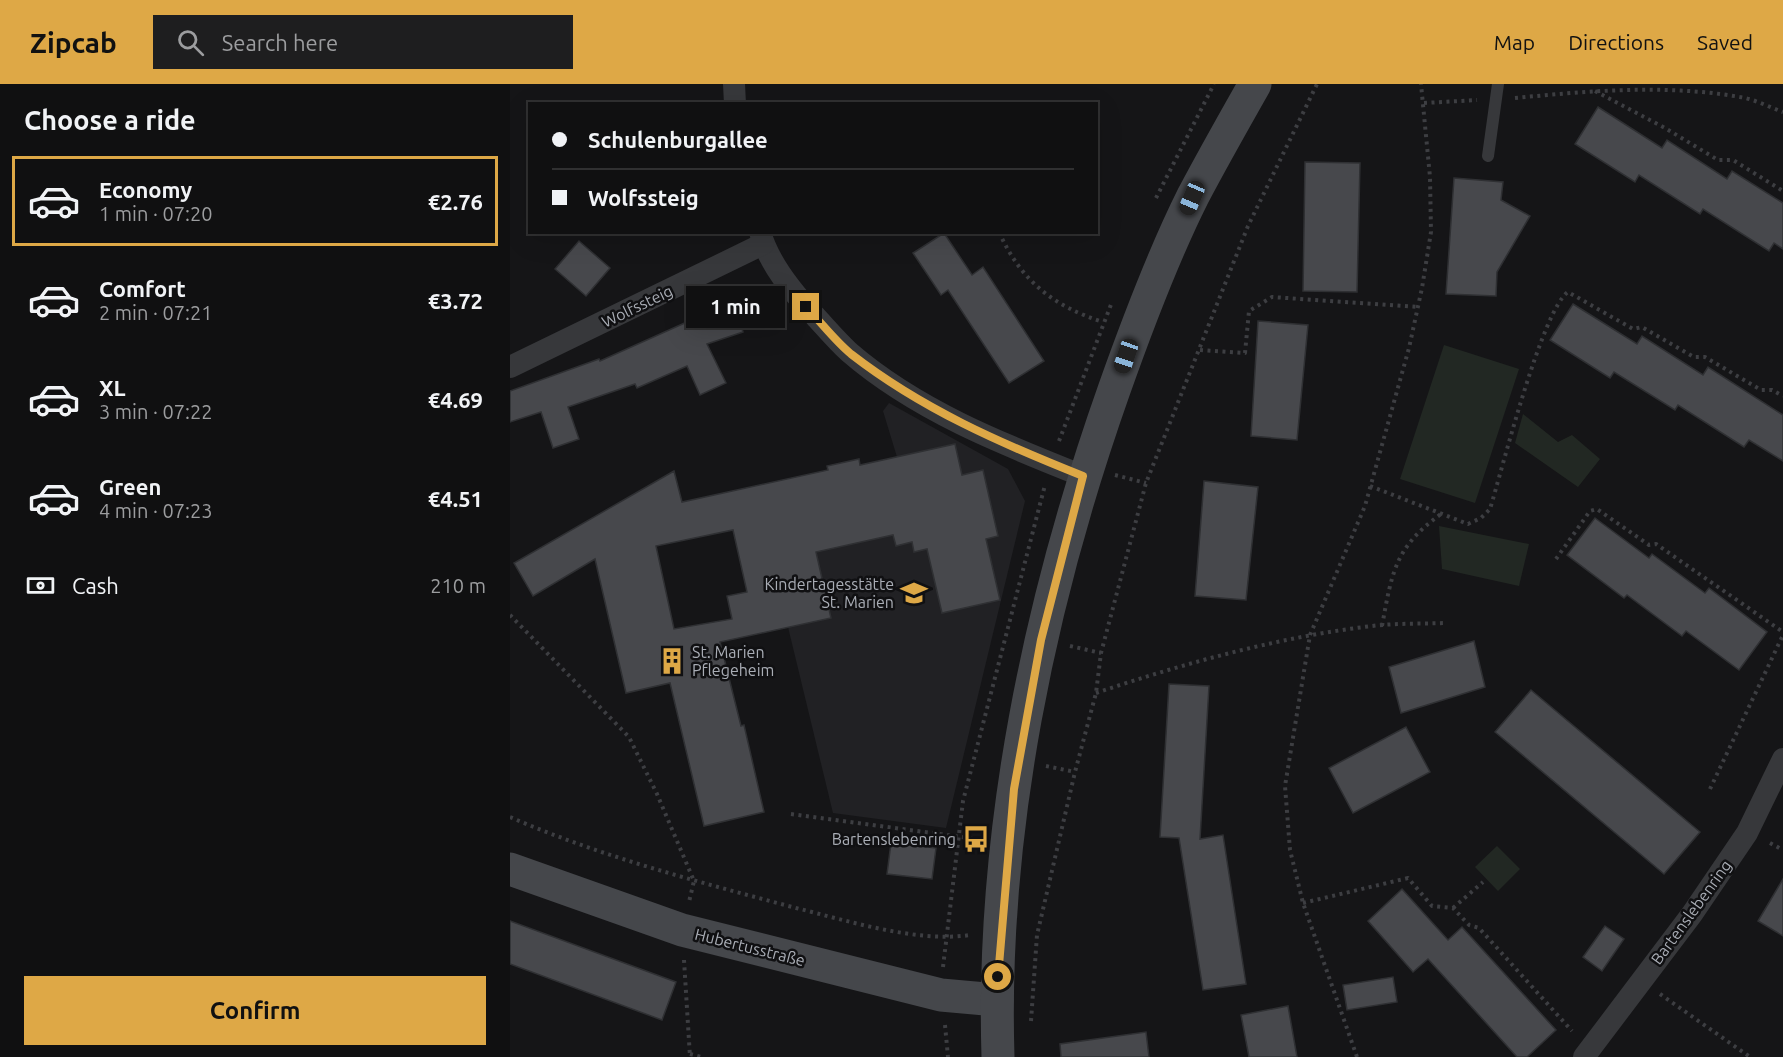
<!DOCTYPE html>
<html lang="en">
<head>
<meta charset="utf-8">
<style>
	:root { --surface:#101011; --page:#1e1e1f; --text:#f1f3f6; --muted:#9c9d9f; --line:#303031; --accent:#dea846 }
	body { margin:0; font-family:Ubuntu,sans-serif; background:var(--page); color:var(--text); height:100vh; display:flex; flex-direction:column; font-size:22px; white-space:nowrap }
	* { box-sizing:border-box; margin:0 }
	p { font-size:20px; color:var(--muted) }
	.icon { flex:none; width:33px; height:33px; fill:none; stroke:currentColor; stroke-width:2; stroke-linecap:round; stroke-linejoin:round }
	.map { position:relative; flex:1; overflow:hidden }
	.details { display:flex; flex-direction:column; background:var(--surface); width:510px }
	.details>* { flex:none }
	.top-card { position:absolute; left:18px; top:18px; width:570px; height:132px; border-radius:0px; box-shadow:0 6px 24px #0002,0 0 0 2px var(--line); display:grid; align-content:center; height:132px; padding:0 24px; background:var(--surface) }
	.end { position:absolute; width:27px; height:27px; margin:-14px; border:8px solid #dea846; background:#111; box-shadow:0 0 0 3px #111 }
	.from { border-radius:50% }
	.bubble { position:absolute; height:42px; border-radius:0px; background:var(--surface); box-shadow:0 6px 24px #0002,0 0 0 2px var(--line); font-size:20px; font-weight:700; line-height:42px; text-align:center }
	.car { position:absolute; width:18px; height:36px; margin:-18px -9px; border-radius:8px; box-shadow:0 0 4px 2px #0007; background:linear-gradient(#222 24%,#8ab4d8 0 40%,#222 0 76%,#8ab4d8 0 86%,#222 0) }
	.top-card b { display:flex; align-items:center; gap:21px; height:57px; font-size:22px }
	.top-card b+b { border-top:2px solid var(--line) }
	.top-card i { width:15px; height:15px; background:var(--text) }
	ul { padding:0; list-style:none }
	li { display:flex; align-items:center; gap:18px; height:90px; margin:0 12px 9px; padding:0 12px; border:3px solid transparent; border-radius:0px }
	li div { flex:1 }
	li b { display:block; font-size:22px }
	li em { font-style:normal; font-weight:700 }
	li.selected { border-color:var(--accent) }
	li>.icon { width:54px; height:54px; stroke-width:1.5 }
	h2 { padding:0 24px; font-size:27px; line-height:72px }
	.pay { display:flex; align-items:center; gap:15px; height:66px; padding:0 24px; font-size:22px }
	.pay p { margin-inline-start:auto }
	.cta { display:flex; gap:12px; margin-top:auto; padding:12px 24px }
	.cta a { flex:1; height:69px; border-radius:0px; background:var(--accent); color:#111; font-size:24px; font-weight:700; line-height:69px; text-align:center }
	header { display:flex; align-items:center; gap:36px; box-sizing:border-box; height:84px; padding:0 30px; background:var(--accent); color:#111 }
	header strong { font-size:28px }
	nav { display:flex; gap:33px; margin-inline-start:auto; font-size:21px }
	.search { width:420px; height:54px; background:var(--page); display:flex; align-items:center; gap:15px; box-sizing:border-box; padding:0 21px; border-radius:0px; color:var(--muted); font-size:22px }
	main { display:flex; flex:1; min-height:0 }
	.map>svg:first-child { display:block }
	.built { fill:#212124 }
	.green { fill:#222823 }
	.building { fill:#47484c; stroke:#2f3033; stroke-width:1.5; fill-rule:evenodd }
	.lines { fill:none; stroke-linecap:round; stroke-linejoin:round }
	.path { stroke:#3d3e42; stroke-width:4; stroke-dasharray:3 4.5; stroke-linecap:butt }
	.lane { stroke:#37383b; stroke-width:12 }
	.street { stroke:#37383b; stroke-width:22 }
	.secondary { stroke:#45474b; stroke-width:33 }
	.route { stroke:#dea846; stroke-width:8 }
	.labels { text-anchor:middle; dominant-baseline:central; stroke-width:5; stroke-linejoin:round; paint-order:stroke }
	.street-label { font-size:16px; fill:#a9adb5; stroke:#101012 }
	.poi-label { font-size:16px; fill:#a9adb5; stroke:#101012; text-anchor:end }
</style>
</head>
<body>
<header>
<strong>Zipcab</strong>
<div class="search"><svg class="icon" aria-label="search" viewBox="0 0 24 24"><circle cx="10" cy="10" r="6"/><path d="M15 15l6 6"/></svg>Search here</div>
<nav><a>Map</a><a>Directions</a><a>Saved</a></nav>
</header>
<main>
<section class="details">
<h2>Choose a ride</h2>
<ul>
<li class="selected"><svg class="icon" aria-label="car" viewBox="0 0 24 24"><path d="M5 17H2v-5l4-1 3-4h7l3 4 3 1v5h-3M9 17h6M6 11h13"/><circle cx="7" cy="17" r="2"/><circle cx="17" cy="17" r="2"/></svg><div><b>Economy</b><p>1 min · 07:20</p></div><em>€2.76</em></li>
<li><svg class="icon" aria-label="car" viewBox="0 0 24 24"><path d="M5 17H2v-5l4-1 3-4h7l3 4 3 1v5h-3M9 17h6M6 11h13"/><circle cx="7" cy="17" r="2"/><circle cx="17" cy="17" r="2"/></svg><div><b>Comfort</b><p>2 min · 07:21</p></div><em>€3.72</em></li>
<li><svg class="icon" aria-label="car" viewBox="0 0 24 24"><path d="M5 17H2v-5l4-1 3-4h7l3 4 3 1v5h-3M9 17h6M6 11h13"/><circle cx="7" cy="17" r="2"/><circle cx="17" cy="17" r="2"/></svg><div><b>XL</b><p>3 min · 07:22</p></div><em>€4.69</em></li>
<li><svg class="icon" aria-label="car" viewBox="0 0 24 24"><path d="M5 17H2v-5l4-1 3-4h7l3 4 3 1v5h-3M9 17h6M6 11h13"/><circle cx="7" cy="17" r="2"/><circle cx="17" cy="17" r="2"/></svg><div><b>Green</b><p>4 min · 07:23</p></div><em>€4.51</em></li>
</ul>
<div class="pay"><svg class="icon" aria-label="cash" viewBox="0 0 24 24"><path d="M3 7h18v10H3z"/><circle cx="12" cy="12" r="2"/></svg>Cash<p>210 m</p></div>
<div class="cta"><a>Confirm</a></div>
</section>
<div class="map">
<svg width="1273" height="973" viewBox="0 0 1273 973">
	<rect width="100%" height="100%" fill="#151517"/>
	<path class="built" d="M379,319L498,385L515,417L436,744L323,729L278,543L320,534L270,397L317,386V382L349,375L350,381L387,373L373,327Z"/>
	<g class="green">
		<path d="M934,261L1009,285L965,419L890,395Z"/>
		<path d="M1013,330L1048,358L1062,351L1090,375L1068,403L1005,359Z"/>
		<path d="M929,442L1019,460L1009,502L932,485Z"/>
		<path d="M987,762L1010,785L988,807L965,783Z"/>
	</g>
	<g class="building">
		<path d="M1088,23L1152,64L1157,56L1217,95L1222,87L1273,119V165L1264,159L1259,167L1193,125L1190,130L1129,91L1125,98L1065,60Z"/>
		<path d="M795,78L850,79L847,208L793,207Z"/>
		<path d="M944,94L993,98L991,116L1020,132L987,188L986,212L936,210Z"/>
		<path d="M434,149L462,191L473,183L534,277L499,299L438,206L431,211L403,169Z"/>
		<path d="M69,157L100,184L76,212L45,185Z"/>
		<path d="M222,211L233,248L197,260L216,299L190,311L177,282L127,304L125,300L58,323L69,355L43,364L31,328L0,338V307L89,275L90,277L188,233L185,223Z"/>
		<path d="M1063,220L1127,260L1132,252L1193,291L1198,283L1273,331V377L1239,356L1234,363L1168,321L1165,326L1104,288L1100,294L1040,256Z"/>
		<path d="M748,237L798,241L787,356L741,352Z"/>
		<path d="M445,360L452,391L473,386L488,452L476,455L490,516L432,529L417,465L404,468L402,458L386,462L383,451L306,468L321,534L210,558L231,642L234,641L254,728L194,742L160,599L116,609L85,475L23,512L4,479L164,387L172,418L318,386L317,382L349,375L350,381ZM223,446L237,508L217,512L222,535L164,545L146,462Z"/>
		<path d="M694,397L748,403L736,516L685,512Z"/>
		<path d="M1085,434L1139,474L1142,470L1195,509L1199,504L1257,548L1229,586L1176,547L1172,552L1117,511L1114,514L1057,471Z"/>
		<path d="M964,557L975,603L891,629L879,583Z"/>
		<path d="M659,600L699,602L690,755L713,751L736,900L693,906L669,754L650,753Z"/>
		<path d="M1021,606L1190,748L1154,790L985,648Z"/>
		<path d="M896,643L920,688L843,729L819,684Z"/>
		<path d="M381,759L426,764L422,795L377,790Z"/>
		<path d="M1273,795V852L1248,837Z"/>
		<path d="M892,805L938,856L952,843L1046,946L1017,973H1007L918,875L903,888L858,837Z"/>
		<path d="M0,837L166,898L152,936L0,880Z"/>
		<path d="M1095,842L1114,855L1092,887L1073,873Z"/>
		<path d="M883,893L887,918L837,926L833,901Z"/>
		<path d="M778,922L787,973H739L731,931Z"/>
		<path d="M636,948L639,973H551L550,960Z"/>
	</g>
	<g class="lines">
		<g class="path">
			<path d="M1085,7L1155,44L1208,76H1223L1273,107"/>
			<path d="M1005,14C1079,7 1155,0 1230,13C1244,15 1259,23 1273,28"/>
			<path d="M914,19L967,16"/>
			<path d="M646,114L704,0"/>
			<path d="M489,148C511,197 543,222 593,238"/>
			<path d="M690,266L735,269L739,227L762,213L908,223"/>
			<path d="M549,357L602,218"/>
			<path d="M605,391L636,399"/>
			<path d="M860,402L958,440L971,434L980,425C992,386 1032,226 1058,208L1123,245L1132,243L1184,273H1195L1251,306H1262L1273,312"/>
			<path d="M1046,475L1080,427L1087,425L1139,461L1146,460L1273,548"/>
			<path d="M0,531L119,653L147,710L184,797L179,818"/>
			<path d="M872,542C882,488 885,463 931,430"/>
			<path d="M560,562L591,569"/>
			<path d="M586,609C675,579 769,553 862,542C886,539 911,540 935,539"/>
			<path d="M536,682L565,688"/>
			<path d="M1200,705L1273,551"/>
			<path d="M281,730L466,755"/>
			<path d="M0,733C92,773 189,798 286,824C339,837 407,859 460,851"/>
			<path d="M1260,759L1273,766"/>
			<path d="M793,819L898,794L922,822L943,824L959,841L969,844L1062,947"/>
			<path d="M943,824L973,798"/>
			<path d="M174,876L180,973"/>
			<path d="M433,883L453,717L535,401"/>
			<path d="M1150,910L1240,973"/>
			<path d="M521,937L527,851L565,688L586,609L591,569L636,399L738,142L807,0"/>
			<path d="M435,941L438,973"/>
			<path d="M180,970L191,973"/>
			<path d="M847,973L793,819L780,766L775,702L800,551L855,422L899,264L912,204L921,148L920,93L911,0"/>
		</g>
		<path class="lane" d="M978,72L988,0"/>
		<g class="street">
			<path d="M224,0L225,20"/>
			<path d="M250,148C259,180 282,208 305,232C316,244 327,257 339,268C406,326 492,360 573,392"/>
			<path d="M0,283L253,160"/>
			<path d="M1074,973L1182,830L1237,749L1273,675"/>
		</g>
		<g class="secondary">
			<path d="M0,785L172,846L431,911L487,916"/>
			<path d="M488,973C481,748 529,518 604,306C627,241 652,174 683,112C703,74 724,37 745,0"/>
		</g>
	</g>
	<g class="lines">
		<path class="route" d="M296,223C311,238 325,257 341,270C412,325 490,359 573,392L531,556L504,705L488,893"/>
	</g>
	<defs>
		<symbol id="school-bare" viewBox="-9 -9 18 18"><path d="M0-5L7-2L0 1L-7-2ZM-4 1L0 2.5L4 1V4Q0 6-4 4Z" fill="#dea846" stroke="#101012" stroke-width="2.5" paint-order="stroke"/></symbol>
		<symbol id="building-bare" viewBox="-9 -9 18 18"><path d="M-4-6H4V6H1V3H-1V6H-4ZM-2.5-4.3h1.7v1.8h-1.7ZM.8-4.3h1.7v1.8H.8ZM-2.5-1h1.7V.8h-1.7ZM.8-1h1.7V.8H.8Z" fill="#dea846" stroke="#101012" stroke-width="2.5" paint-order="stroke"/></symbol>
		<symbol id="bus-bare" viewBox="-9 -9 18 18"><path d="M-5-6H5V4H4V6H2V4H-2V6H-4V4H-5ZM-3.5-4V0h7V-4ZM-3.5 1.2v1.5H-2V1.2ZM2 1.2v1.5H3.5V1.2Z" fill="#dea846" stroke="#101012" stroke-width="2.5" paint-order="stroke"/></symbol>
	</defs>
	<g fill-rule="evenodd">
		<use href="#school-bare" x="385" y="490" width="38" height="38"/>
		<use href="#building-bare" x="143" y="558" width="38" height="38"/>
		<use href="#bus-bare" x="447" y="736" width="38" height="38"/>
	</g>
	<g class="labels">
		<g class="street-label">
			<text transform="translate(127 222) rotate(-26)">Wolfssteig</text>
			<text transform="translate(1181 828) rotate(-54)">Bartenslebenring</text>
			<text transform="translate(240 863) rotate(14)">Hubertusstraße</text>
		</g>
		<g class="poi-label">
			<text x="384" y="500">Kindertagesstätte<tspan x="384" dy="18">St. Marien</tspan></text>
			<text x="182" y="568" text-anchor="start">St. Marien<tspan x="182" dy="18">Pflegeheim</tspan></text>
			<text x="446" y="755">Bartenslebenring</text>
		</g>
	</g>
</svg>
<i class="end from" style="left:488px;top:893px"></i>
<i class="end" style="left:296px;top:223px"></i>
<div class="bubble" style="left:176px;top:202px;width:99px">1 min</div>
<i class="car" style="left:682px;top:114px;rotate:203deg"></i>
<i class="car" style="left:616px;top:272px;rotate:199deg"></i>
<div class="top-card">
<b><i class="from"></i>Schulenburgallee</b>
<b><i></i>Wolfssteig</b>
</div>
</div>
</main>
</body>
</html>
